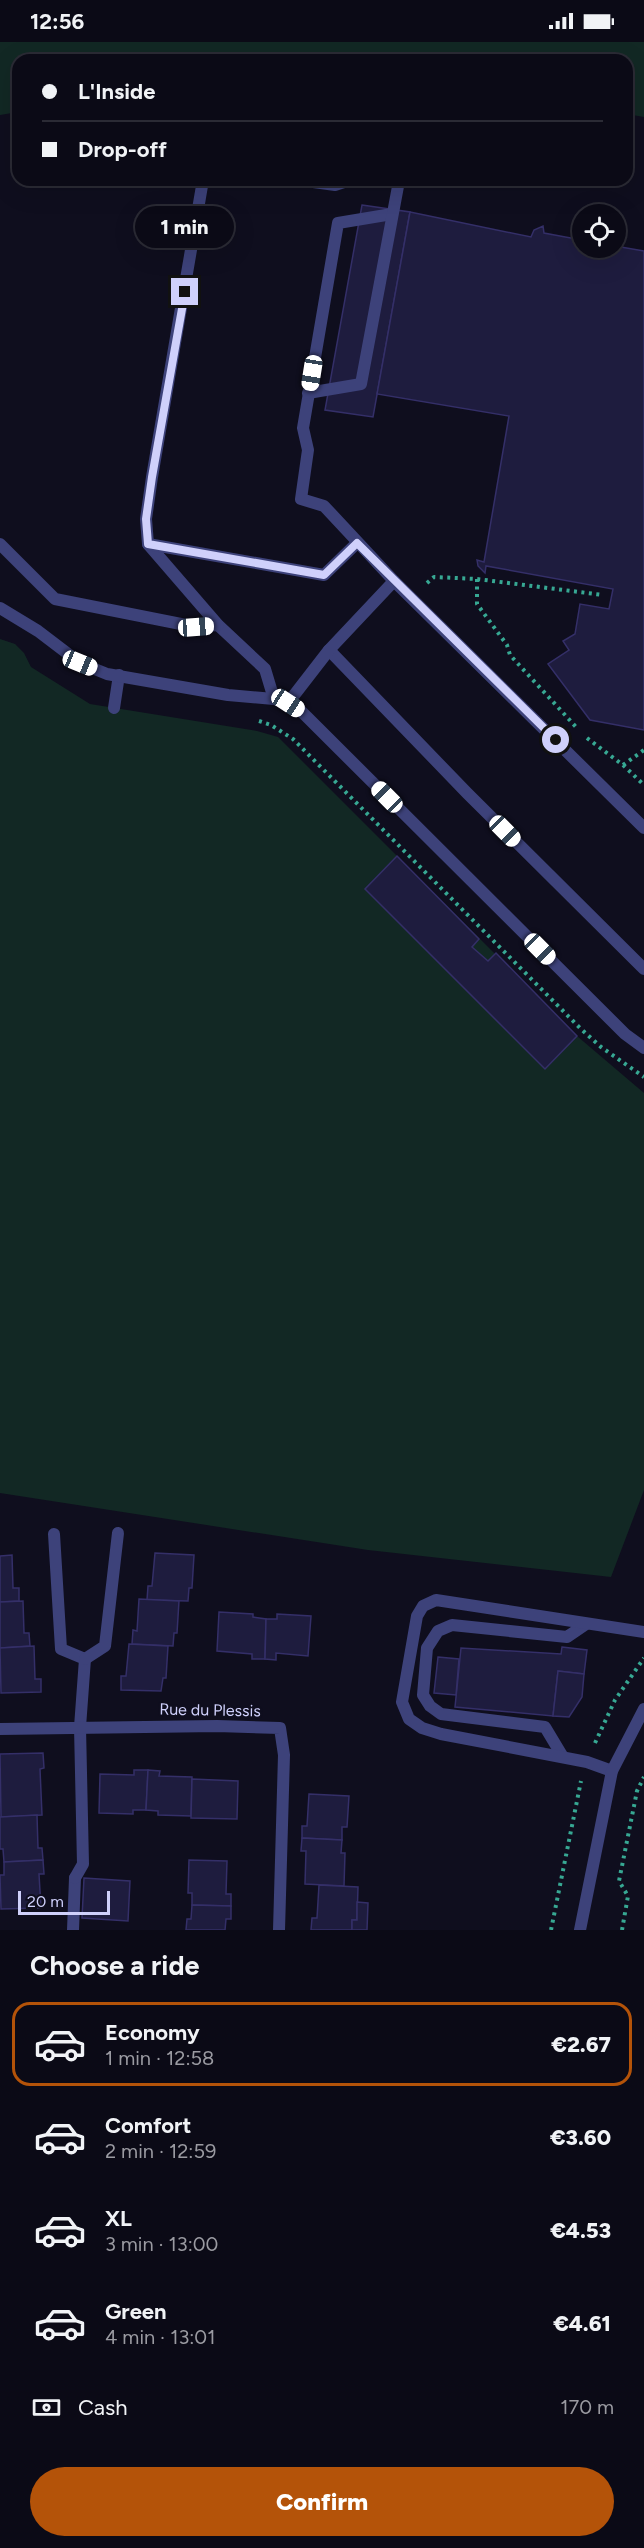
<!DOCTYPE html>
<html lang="en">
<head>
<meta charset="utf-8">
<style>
	:root { --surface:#0b0a16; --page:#14131f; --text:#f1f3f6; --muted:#9a9aa1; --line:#2b2b35; --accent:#b45309 }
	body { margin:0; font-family:Figtree,sans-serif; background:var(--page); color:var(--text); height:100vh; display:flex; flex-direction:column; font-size:22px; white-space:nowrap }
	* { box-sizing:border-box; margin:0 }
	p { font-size:20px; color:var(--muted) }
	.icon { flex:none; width:33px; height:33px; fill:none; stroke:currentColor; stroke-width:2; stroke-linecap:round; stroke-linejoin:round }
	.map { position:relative; height:1888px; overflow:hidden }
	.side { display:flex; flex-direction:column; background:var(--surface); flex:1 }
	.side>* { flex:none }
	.top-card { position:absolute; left:12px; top:12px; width:621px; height:132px; border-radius:18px; box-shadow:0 6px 24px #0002,0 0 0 2px var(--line); display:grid; align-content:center; height:132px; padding:0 30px; background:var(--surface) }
	.fabs { position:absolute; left:572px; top:162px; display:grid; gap:12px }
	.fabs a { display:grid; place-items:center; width:54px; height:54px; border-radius:50%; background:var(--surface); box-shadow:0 6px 24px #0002,0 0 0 2px var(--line); font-size:30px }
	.scale { position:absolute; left:18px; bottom:15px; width:92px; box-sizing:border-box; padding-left:6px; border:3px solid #cfd0fb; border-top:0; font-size:16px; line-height:21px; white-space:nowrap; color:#cfd0fb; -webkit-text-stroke:4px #0f0e1e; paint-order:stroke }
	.end { position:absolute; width:27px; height:27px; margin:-14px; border:8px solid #cfd0fb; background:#111; box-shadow:0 0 0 3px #111 }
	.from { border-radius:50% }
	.bubble { position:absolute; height:42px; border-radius:21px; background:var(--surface); box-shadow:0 6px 24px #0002,0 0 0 2px var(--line); font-size:20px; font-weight:800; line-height:42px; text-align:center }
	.car { position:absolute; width:18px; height:36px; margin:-18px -9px; border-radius:8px; box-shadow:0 0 4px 2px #0007; background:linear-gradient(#fff 24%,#345 0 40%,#fff 0 76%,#345 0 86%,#fff 0) }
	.top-card b { display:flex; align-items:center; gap:21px; height:57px; font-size:22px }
	.top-card b+b { border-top:2px solid var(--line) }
	.top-card i { width:15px; height:15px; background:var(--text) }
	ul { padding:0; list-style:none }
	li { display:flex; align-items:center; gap:18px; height:84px; margin:0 12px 9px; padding:0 18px; border:3px solid transparent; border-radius:18px }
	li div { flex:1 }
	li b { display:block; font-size:22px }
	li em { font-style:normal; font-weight:800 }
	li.selected { border-color:var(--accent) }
	li>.icon { width:54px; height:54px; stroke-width:1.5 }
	h2 { padding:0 30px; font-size:27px; line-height:72px }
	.pay { display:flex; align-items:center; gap:15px; height:66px; padding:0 30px; font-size:22px }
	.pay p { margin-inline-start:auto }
	.action { display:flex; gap:12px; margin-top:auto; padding:12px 30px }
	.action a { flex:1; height:69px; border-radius:36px; background:var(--accent); color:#fff; font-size:24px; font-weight:800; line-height:69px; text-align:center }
	.status { display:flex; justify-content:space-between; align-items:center; height:42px; padding:0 30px; background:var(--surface); direction:ltr }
	.status svg { height:16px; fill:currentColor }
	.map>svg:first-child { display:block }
	.green { fill:#122824 }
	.building { fill:#1e1c3e; stroke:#342f68; stroke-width:1.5 }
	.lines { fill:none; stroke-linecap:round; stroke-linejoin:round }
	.path { stroke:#37a893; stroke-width:4; stroke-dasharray:3 4.5; stroke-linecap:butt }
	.lane { stroke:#3d427a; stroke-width:12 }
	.street { stroke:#3d427a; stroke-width:12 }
	.route { stroke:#cfd0fb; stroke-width:8 }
	.labels { text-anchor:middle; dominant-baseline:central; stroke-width:4.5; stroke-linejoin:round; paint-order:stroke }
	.street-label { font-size:16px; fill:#cfd0fb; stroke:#0f0e1e }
</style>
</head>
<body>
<div class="status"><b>12:56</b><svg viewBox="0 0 49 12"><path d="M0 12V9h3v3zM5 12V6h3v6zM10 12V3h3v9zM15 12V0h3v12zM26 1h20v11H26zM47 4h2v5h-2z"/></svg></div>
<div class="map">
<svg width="644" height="1888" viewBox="0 0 644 1888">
	<rect width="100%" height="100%" fill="#0f0e1e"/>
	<g class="green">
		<path d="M0,0H644V75L627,72V18H18V70L0,73Z"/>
		<path d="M0,597L15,602L24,611L31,625L90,662L257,689L278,695L577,994L644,1051V1448L611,1535L368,1508L0,1451Z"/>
	</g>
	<g class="building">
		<path d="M362,163L410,170L373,375L325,368Z"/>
		<path d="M410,170L531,195L534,188L543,184L544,191L582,198V206L615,204L644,209V688L590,678L548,622L569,608L563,599L575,592L580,562L609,567L613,547L486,524L485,531L478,524L477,518L484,520L509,374L377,352Z"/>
		<path d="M397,814L479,897L472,905L488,919L496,911L577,994L545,1027L365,847Z"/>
		<path d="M155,1511L194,1513L192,1546H189L188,1559L147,1558L148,1544H152Z"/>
		<path d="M12,1513L13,1546H19V1559L0,1560V1514Z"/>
		<path d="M139,1557L179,1559L177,1591H174L173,1604L132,1602L133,1588L137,1589Z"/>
		<path d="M23,1559L24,1591H29L30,1604L0,1606V1560Z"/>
		<path d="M219,1570L253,1572V1575L266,1577L265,1617H252V1612L217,1609Z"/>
		<path d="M277,1572L311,1574L308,1614L276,1611V1618L265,1617L266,1577H277Z"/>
		<path d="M129,1602L168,1604L166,1636H163L161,1649L121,1648V1634H126Z"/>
		<path d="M34,1604L35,1637H41V1650L1,1651L0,1606Z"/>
		<path d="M562,1605L587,1608L584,1632L558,1629L553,1674L455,1665L461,1606L561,1612Z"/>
		<path d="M438,1615L459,1617L456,1653L434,1651Z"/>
		<path d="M558,1629L584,1632L582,1655L569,1675L553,1674Z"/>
		<path d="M43,1711L44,1726L40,1727L42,1773L1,1775L0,1712Z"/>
		<path d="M134,1728H148L146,1768H133V1772L99,1771L100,1732L134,1733Z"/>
		<path d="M148,1728L160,1729L159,1734L192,1735L191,1774L158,1773V1769L146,1768Z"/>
		<path d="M192,1737L238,1739L237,1777L191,1776Z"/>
		<path d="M309,1752L349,1754L347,1785H342V1798L302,1796V1784H307Z"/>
		<path d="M37,1773L38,1806H42L43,1818L4,1820L3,1807H0V1775Z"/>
		<path d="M302,1796L342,1798L341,1811H345L344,1844L305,1842L306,1809H301Z"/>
		<path d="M43,1818L44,1832H39L41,1866L1,1867L0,1833H4V1820Z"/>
		<path d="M189,1818L227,1819L226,1852H231V1864L192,1863V1851H188Z"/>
		<path d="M84,1836L130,1839L128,1879L82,1876Z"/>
		<path d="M319,1843L358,1845L357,1878H352V1888H311L312,1876H317Z"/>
		<path d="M357,1860L368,1861L367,1888H352V1878H357Z"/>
		<path d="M192,1863L231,1864V1877H226L225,1888H186L187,1877H191Z"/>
	</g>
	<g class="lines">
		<g class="path">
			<path d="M477,537V562L507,603L510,613L577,686"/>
			<path d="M427,541L434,535L477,537L603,553"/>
			<path d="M259,679L271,683L293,697L581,987L601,1005L644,1035"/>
			<path d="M587,696L623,723L644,743"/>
			<path d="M623,723L644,708"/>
			<path d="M595,1701L615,1658L644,1616"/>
			<path d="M551,1888L581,1739"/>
			<path d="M622,1888L628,1854L619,1839L637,1749L644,1735"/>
		</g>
		<g class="lane">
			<path d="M203,138L152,435L146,477L148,502L218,583L265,627L274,657"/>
			<path d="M299,138L335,143L350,138"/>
			<path d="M392,172L338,181L303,386L308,408L301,457L324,464L394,539L644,786"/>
			<path d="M308,351L361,342L399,139L391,138"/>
			<path d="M0,502L55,557L196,585L218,583"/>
			<path d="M148,502L324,533L357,501"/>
			<path d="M329,608L467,751L644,927"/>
			<path d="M288,661L329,608L394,539"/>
			<path d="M114,666L119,633"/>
			<path d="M563,1715L545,1685L441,1672L430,1664L423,1653L427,1606L438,1589L452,1583L567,1595L586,1582"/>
			<path d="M612,1729L587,1720L441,1692L422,1686L409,1677L402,1660L417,1574L423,1564L436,1558L644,1590"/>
			<path d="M73,1888L75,1836"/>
		</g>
		<g class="street">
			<path d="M0,566L38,589L80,621L107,632L228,653L274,657L288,661L302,670L625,992L644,1006"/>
			<path d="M54,1492L61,1607L85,1617L80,1685L83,1822L75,1836"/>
			<path d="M85,1617L105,1604L118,1491"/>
			<path d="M0,1687L217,1684L280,1686L284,1713L279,1888"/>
			<path d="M580,1888L612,1729L644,1667"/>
		</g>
	</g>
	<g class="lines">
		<path class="route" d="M185,250L152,435L146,477L148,502L324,533L357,501L556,698"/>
	</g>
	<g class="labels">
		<g class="street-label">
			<text transform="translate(210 1668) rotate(1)">Rue du Plessis</text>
		</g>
	</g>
</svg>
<div class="fabs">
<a><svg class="icon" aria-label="locate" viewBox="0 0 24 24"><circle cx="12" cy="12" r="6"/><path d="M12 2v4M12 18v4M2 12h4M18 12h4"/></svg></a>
</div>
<div class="scale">20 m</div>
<i class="end from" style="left:556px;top:698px"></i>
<i class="end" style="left:185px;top:250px"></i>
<div class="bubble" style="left:135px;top:164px;width:99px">1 min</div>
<i class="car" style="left:312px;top:331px;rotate:189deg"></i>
<i class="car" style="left:196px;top:585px;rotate:86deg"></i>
<i class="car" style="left:80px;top:621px;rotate:112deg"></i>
<i class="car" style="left:288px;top:661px;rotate:123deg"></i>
<i class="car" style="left:387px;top:755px;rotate:315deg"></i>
<i class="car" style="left:505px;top:789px;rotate:135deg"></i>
<i class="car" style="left:540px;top:907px;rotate:135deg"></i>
<div class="top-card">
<b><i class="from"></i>L'Inside</b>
<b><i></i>Drop-off</b>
</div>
</div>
<section class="side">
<h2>Choose a ride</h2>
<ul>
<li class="selected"><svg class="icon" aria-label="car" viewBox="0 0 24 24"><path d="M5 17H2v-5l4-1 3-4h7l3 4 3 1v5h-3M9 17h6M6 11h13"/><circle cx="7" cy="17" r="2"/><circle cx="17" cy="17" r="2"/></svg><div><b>Economy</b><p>1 min · 12:58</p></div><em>€2.67</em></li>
<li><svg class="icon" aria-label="car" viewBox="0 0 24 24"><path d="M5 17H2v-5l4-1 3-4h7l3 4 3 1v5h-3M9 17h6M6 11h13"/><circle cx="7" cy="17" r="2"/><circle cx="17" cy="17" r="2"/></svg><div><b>Comfort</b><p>2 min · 12:59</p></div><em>€3.60</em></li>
<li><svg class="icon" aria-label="car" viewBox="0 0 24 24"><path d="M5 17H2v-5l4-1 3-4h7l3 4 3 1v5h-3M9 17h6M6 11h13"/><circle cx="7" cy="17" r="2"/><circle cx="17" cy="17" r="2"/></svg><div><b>XL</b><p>3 min · 13:00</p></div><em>€4.53</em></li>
<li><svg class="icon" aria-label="car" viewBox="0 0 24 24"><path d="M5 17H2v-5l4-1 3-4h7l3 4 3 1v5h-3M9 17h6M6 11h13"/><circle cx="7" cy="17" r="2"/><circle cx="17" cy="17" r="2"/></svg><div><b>Green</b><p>4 min · 13:01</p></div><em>€4.61</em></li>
</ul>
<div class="pay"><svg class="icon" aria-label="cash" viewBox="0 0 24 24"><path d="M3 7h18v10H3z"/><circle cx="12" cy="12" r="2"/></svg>Cash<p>170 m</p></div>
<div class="action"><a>Confirm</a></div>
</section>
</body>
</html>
